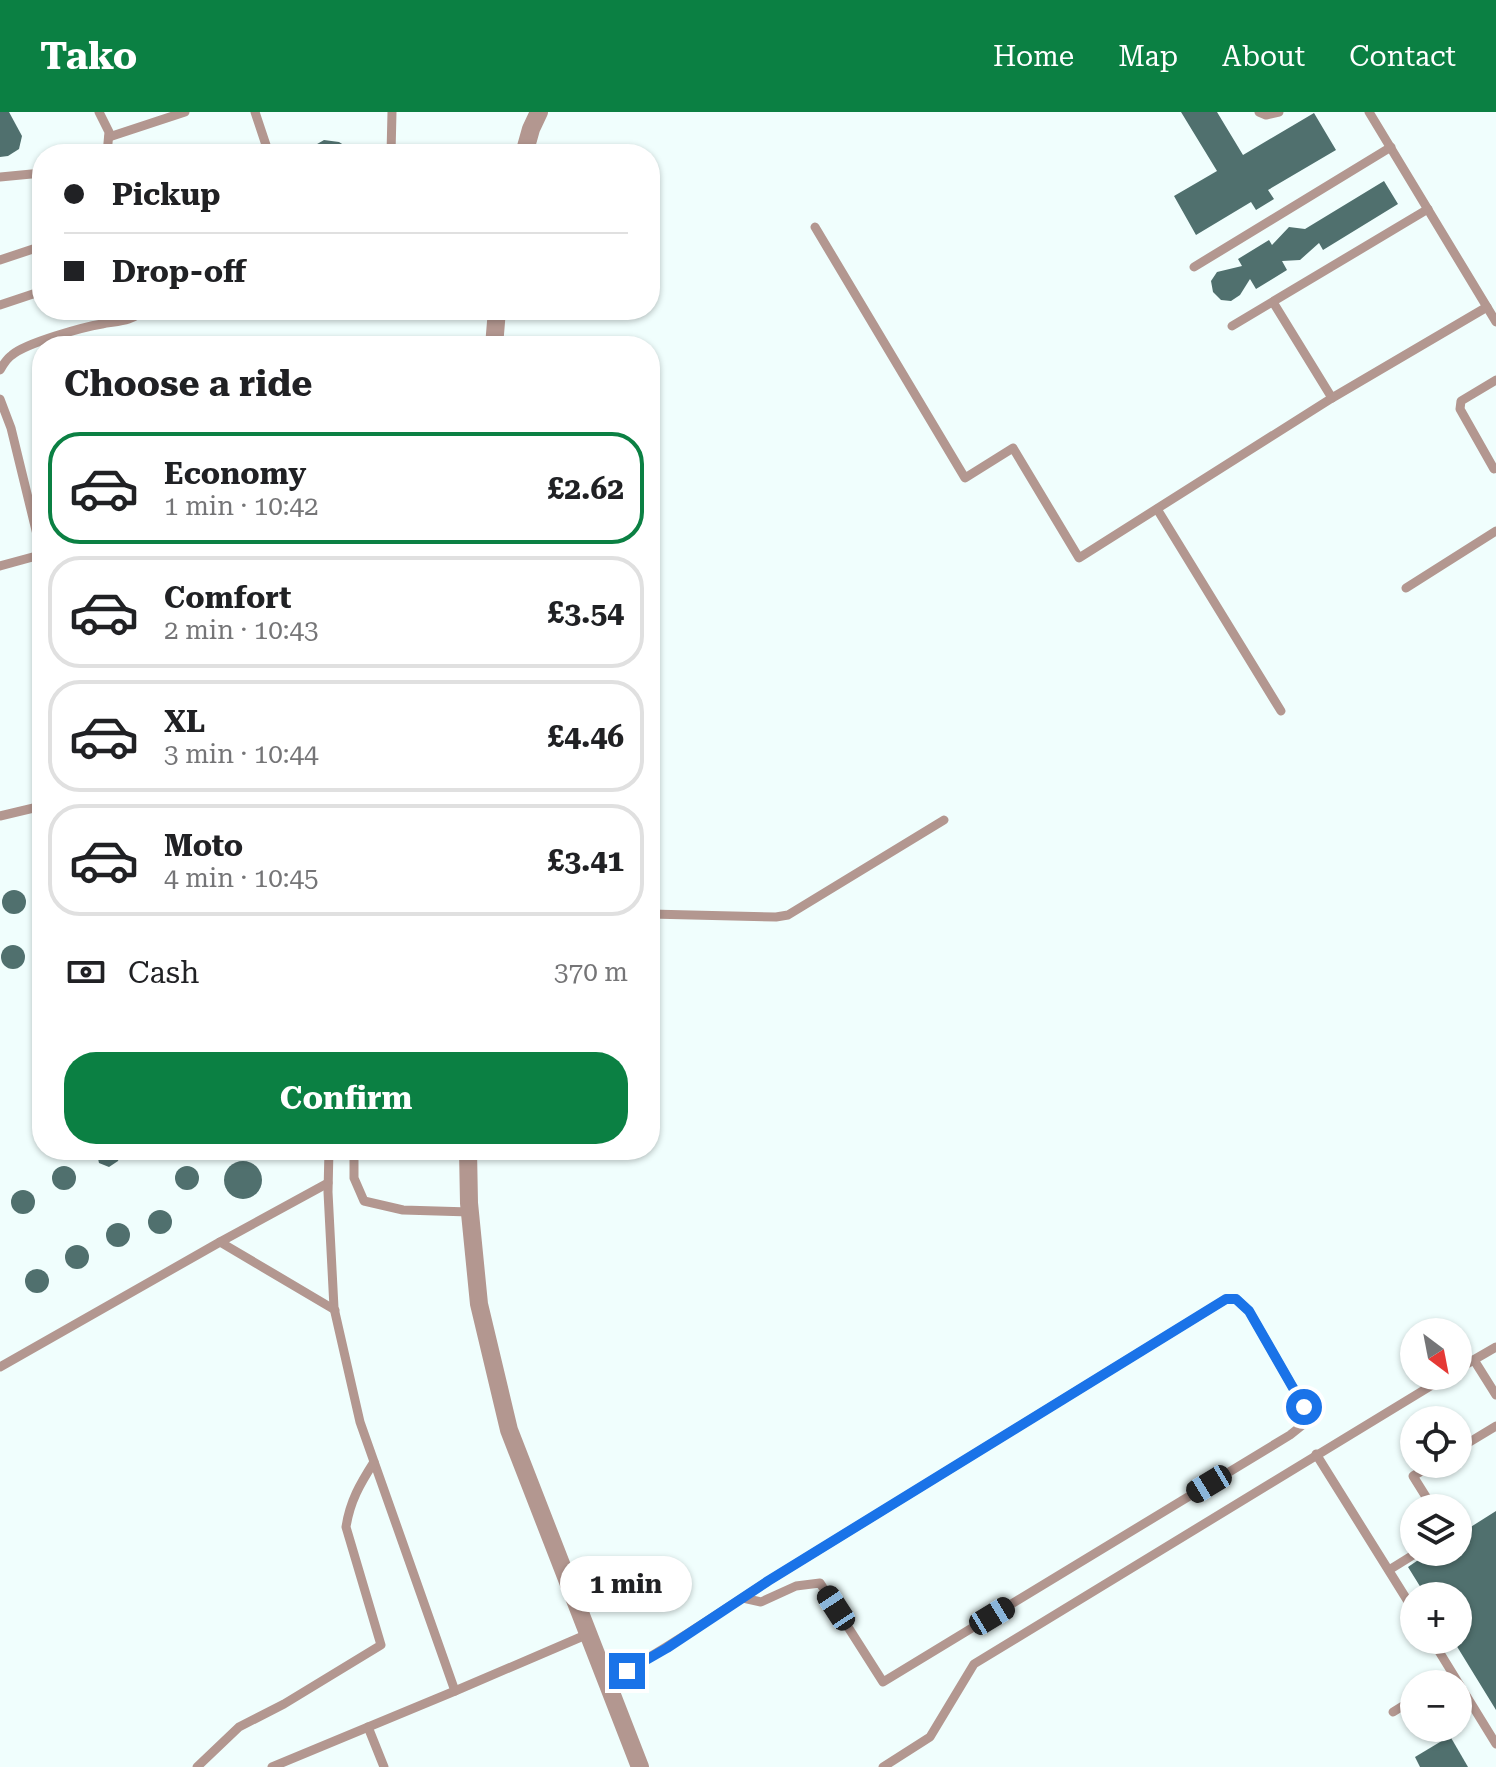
<!DOCTYPE html>
<html lang="en">
<head>
<meta charset="utf-8">
<style>
	:root { --surface:#fff; --page:#f2f2f2; --text:#202124; --muted:#757577; --line:#e0e0e0; --accent:#0b8043 }
	body { margin:0; font-family:"Roboto Serif",serif; background:var(--page); color:var(--text); height:100vh; display:flex; flex-direction:column; font-size:30px; white-space:nowrap }
	* { box-sizing:border-box; margin:0 }
	p { font-size:26px; color:var(--muted) }
	.icon { flex:none; width:44px; height:44px; fill:none; stroke:currentColor; stroke-width:2; stroke-linecap:round; stroke-linejoin:round }
	.map { position:relative; flex:1; overflow:hidden }
	.details { position:absolute; left:32px; top:224px; width:628px; height:824px; display:flex; flex-direction:column; background:var(--surface); border-radius:32px; box-shadow:0 2px 6px #0004 }
	.details>* { flex:none }
	.hud { position:absolute; left:32px; top:32px; width:628px; height:176px; border-radius:32px; box-shadow:0 2px 6px #0004; display:grid; align-content:center; height:176px; padding:0 32px; background:var(--surface) }
	.needle { width:52px; rotate:148deg }
	.tools { position:absolute; left:1400px; top:1206px; display:grid; gap:16px }
	.tools a { display:grid; place-items:center; width:72px; height:72px; border-radius:50%; background:var(--surface); box-shadow:0 2px 6px #0004; font-size:40px }
	.end { position:absolute; width:36px; height:36px; margin:-18px; border:10px solid #1a73e8; background:#fff; box-shadow:0 0 0 4px #fff }
	.from { border-radius:50% }
	.bubble { position:absolute; height:56px; border-radius:28px; background:var(--surface); box-shadow:0 2px 6px #0004; font-size:26px; font-weight:700; line-height:56px; text-align:center }
	.car { position:absolute; width:24px; height:48px; margin:-24px -12px; border-radius:10px; box-shadow:0 0 6px 2px #0007; background:linear-gradient(#222 24%,#8ab4d8 0 40%,#222 0 76%,#8ab4d8 0 86%,#222 0) }
	.hud b { display:flex; align-items:center; gap:28px; height:76px; font-size:30px }
	.hud b+b { border-top:2px solid var(--line) }
	.hud i { width:20px; height:20px; background:var(--text) }
	ul { padding:0; list-style:none }
	li { display:flex; align-items:center; gap:24px; height:112px; margin:0 16px 12px; padding:0 16px; border:4px solid var(--line); border-radius:32px }
	li div { flex:1 }
	li b { display:block; font-size:30px }
	li em { font-style:normal; font-weight:700 }
	li.active { border-color:var(--accent) }
	li>.icon { width:72px; height:72px; stroke-width:1.5 }
	h2 { padding:0 32px; font-size:36px; line-height:96px }
	.pay { display:flex; align-items:center; gap:20px; height:88px; padding:0 32px; font-size:30px }
	.pay p { margin-inline-start:auto }
	.action { display:flex; gap:16px; margin-top:auto; padding:16px 32px }
	.action a { flex:1; height:92px; border-radius:32px; background:var(--accent); color:#fff; font-size:32px; font-weight:700; line-height:92px; text-align:center }
	header { display:flex; align-items:center; gap:48px; box-sizing:border-box; height:112px; padding:0 40px; background:var(--accent); color:#fff }
	header strong { font-size:38px }
	nav { display:flex; gap:44px; margin-inline-start:auto; font-size:28px }
	.map>svg:first-child { display:block }
	.building { fill:#50706e }
	.lines { fill:none; stroke-linecap:round; stroke-linejoin:round }
	.lane { stroke:#b39790; stroke-width:9 }
	.street { stroke:#b39790; stroke-width:18 }
	.route { stroke:#1a73e8; stroke-width:10 }
</style>
</head>
<body>
<header>
<strong>Tako</strong>
<nav><a>Home</a><a>Map</a><a>About</a><a>Contact</a></nav>
</header>
<div class="map">
<svg width="1496" height="1655" viewBox="0 0 1496 1655">
	<rect width="100%" height="100%" fill="#f0fefd"/>
	<g class="building">
		<path d="M0,0H9L22,24L19,37L8,44L0,45Z"/>
		<path d="M1181,0H1217L1243,43L1314,1L1336,38L1268,78L1274,87L1256,98L1251,90L1196,123L1174,84L1217,59Z"/>
		<path d="M324,28L339,30L358,42H300Z"/>
		<path d="M1384,69L1398,92L1323,138L1319,131L1300,148L1282,149L1287,158L1256,177L1250,167L1240,183L1231,189L1221,188L1213,180L1211,169L1217,160L1242,154L1238,147L1269,128L1272,133L1289,115L1305,117Z"/>
		<circle cx="14" cy="790" r="12"/>
		<circle cx="13" cy="845" r="12"/>
		<path d="M96,1038H122L118,1049L109,1055L99,1051Z"/>
		<circle cx="243" cy="1068" r="19"/>
		<circle cx="187" cy="1066" r="12"/>
		<circle cx="64" cy="1066" r="12"/>
		<circle cx="23" cy="1090" r="12"/>
		<circle cx="160" cy="1110" r="12"/>
		<circle cx="118" cy="1123" r="12"/>
		<circle cx="77" cy="1145" r="12"/>
		<circle cx="37" cy="1169" r="12"/>
		<path d="M1496,1399V1598L1453,1528H1458V1484H1426L1408,1455L1430,1440H1458V1423Z"/>
		<path d="M1450,1624L1468,1655H1420L1415,1645Z"/>
	</g>
	<g class="lines">
		<g class="lane">
			<path d="M99,0L109,20L107,42"/>
			<path d="M255,0L269,42"/>
			<path d="M1259,0L1266,3L1279,0"/>
			<path d="M1369,0L1496,210"/>
			<path d="M109,25L185,0"/>
			<path d="M391,42L392,0"/>
			<path d="M0,65L42,61"/>
			<path d="M815,115L965,366L1013,336L1079,446L1332,286"/>
			<path d="M0,148L42,134"/>
			<path d="M1194,155L1391,35"/>
			<path d="M1273,190L1332,286L1487,195"/>
			<path d="M0,193L42,179"/>
			<path d="M1232,214L1428,97"/>
			<path d="M0,258C3,253 7,246 12,243C26,231 83,215 102,212C117,209 132,210 143,198"/>
			<path d="M0,287L11,316L42,443"/>
			<path d="M1494,357L1460,297L1461,289L1496,268"/>
			<path d="M1157,397L1281,599"/>
			<path d="M0,454L40,443L42,451"/>
			<path d="M1406,476L1496,419"/>
			<path d="M0,704L42,694"/>
			<path d="M650,802L776,805L788,803L944,708"/>
			<path d="M329,1038L328,1080L334,1196L360,1310L455,1579L588,1522"/>
			<path d="M354,1038V1066L364,1089L403,1098L470,1100"/>
			<path d="M328,1071L220,1130L335,1198"/>
			<path d="M1474,1248L1496,1283"/>
			<path d="M0,1255L220,1130"/>
			<path d="M1458,1257L1496,1235"/>
			<path d="M1458,1337L1496,1314"/>
			<path d="M1316,1342L1414,1499"/>
			<path d="M1433,1396L1413,1364L1434,1352"/>
			<path d="M1389,1458L1418,1440"/>
			<path d="M1432,1528L1496,1632"/>
			<path d="M607,1570C662,1539 715,1504 768,1469L1226,1187H1236L1249,1199L1304,1295L1305,1311L1290,1323L883,1570L820,1471L796,1474L761,1490L743,1486"/>
			<path d="M1438,1572L1453,1563"/>
			<path d="M1393,1600L1414,1587"/>
			<path d="M368,1615L384,1655"/>
			<path d="M197,1655L239,1615L284,1592L381,1533L346,1415C350,1389 360,1372 374,1350"/>
			<path d="M272,1655L455,1579"/>
			<path d="M883,1655L930,1625L974,1552L1447,1264"/>
		</g>
		<g class="street">
			<path d="M524,42L531,17L539,0"/>
			<path d="M494,234L497,198"/>
			<path d="M468,1038L469,1091L479,1192L509,1318L640,1655"/>
		</g>
	</g>
	<g class="lines">
		<path class="route" d="M627,1559L667,1536L768,1469L1226,1187H1236L1249,1199L1304,1295"/>
	</g>
</svg>
<div class="tools">
<a><svg class="needle" viewBox="-14 -14 28 28"><path d="M0-13l5 13h-10z" fill="#e53935"/><path d="M0 13l5-13h-10z" fill="#757577"/></svg></a>
<a><svg class="icon" aria-label="locate" viewBox="0 0 24 24"><circle cx="12" cy="12" r="6"/><path d="M12 2v4M12 18v4M2 12h4M18 12h4"/></svg></a>
<a><svg class="icon" aria-label="layers" viewBox="0 0 24 24"><path d="M12 4l9 5-9 5-9-5zM3 14l9 5 9-5"/></svg></a>
<a>+</a>
<a>−</a>
</div>
<i class="end from" style="left:1304px;top:1295px"></i>
<i class="end" style="left:627px;top:1559px"></i>
<div class="bubble" style="left:560px;top:1444px;width:132px">1 min</div>
<i class="car" style="left:1209px;top:1372px;rotate:239deg"></i>
<i class="car" style="left:836px;top:1496px;rotate:327deg"></i>
<i class="car" style="left:992px;top:1504px;rotate:59deg"></i>
<div class="hud">
<b><i class="from"></i>Pickup</b>
<b><i></i>Drop-off</b>
</div>
<section class="details">
<h2>Choose a ride</h2>
<ul>
<li class="active"><svg class="icon" aria-label="car" viewBox="0 0 24 24"><path d="M5 17H2v-5l4-1 3-4h7l3 4 3 1v5h-3M9 17h6M6 11h13"/><circle cx="7" cy="17" r="2"/><circle cx="17" cy="17" r="2"/></svg><div><b>Economy</b><p>1 min · 10:42</p></div><em>£2.62</em></li>
<li><svg class="icon" aria-label="car" viewBox="0 0 24 24"><path d="M5 17H2v-5l4-1 3-4h7l3 4 3 1v5h-3M9 17h6M6 11h13"/><circle cx="7" cy="17" r="2"/><circle cx="17" cy="17" r="2"/></svg><div><b>Comfort</b><p>2 min · 10:43</p></div><em>£3.54</em></li>
<li><svg class="icon" aria-label="car" viewBox="0 0 24 24"><path d="M5 17H2v-5l4-1 3-4h7l3 4 3 1v5h-3M9 17h6M6 11h13"/><circle cx="7" cy="17" r="2"/><circle cx="17" cy="17" r="2"/></svg><div><b>XL</b><p>3 min · 10:44</p></div><em>£4.46</em></li>
<li><svg class="icon" aria-label="car" viewBox="0 0 24 24"><path d="M5 17H2v-5l4-1 3-4h7l3 4 3 1v5h-3M9 17h6M6 11h13"/><circle cx="7" cy="17" r="2"/><circle cx="17" cy="17" r="2"/></svg><div><b>Moto</b><p>4 min · 10:45</p></div><em>£3.41</em></li>
</ul>
<div class="pay"><svg class="icon" aria-label="cash" viewBox="0 0 24 24"><path d="M3 7h18v10H3z"/><circle cx="12" cy="12" r="2"/></svg>Cash<p>370 m</p></div>
<div class="action"><a>Confirm</a></div>
</section>
</div>
</body>
</html>
